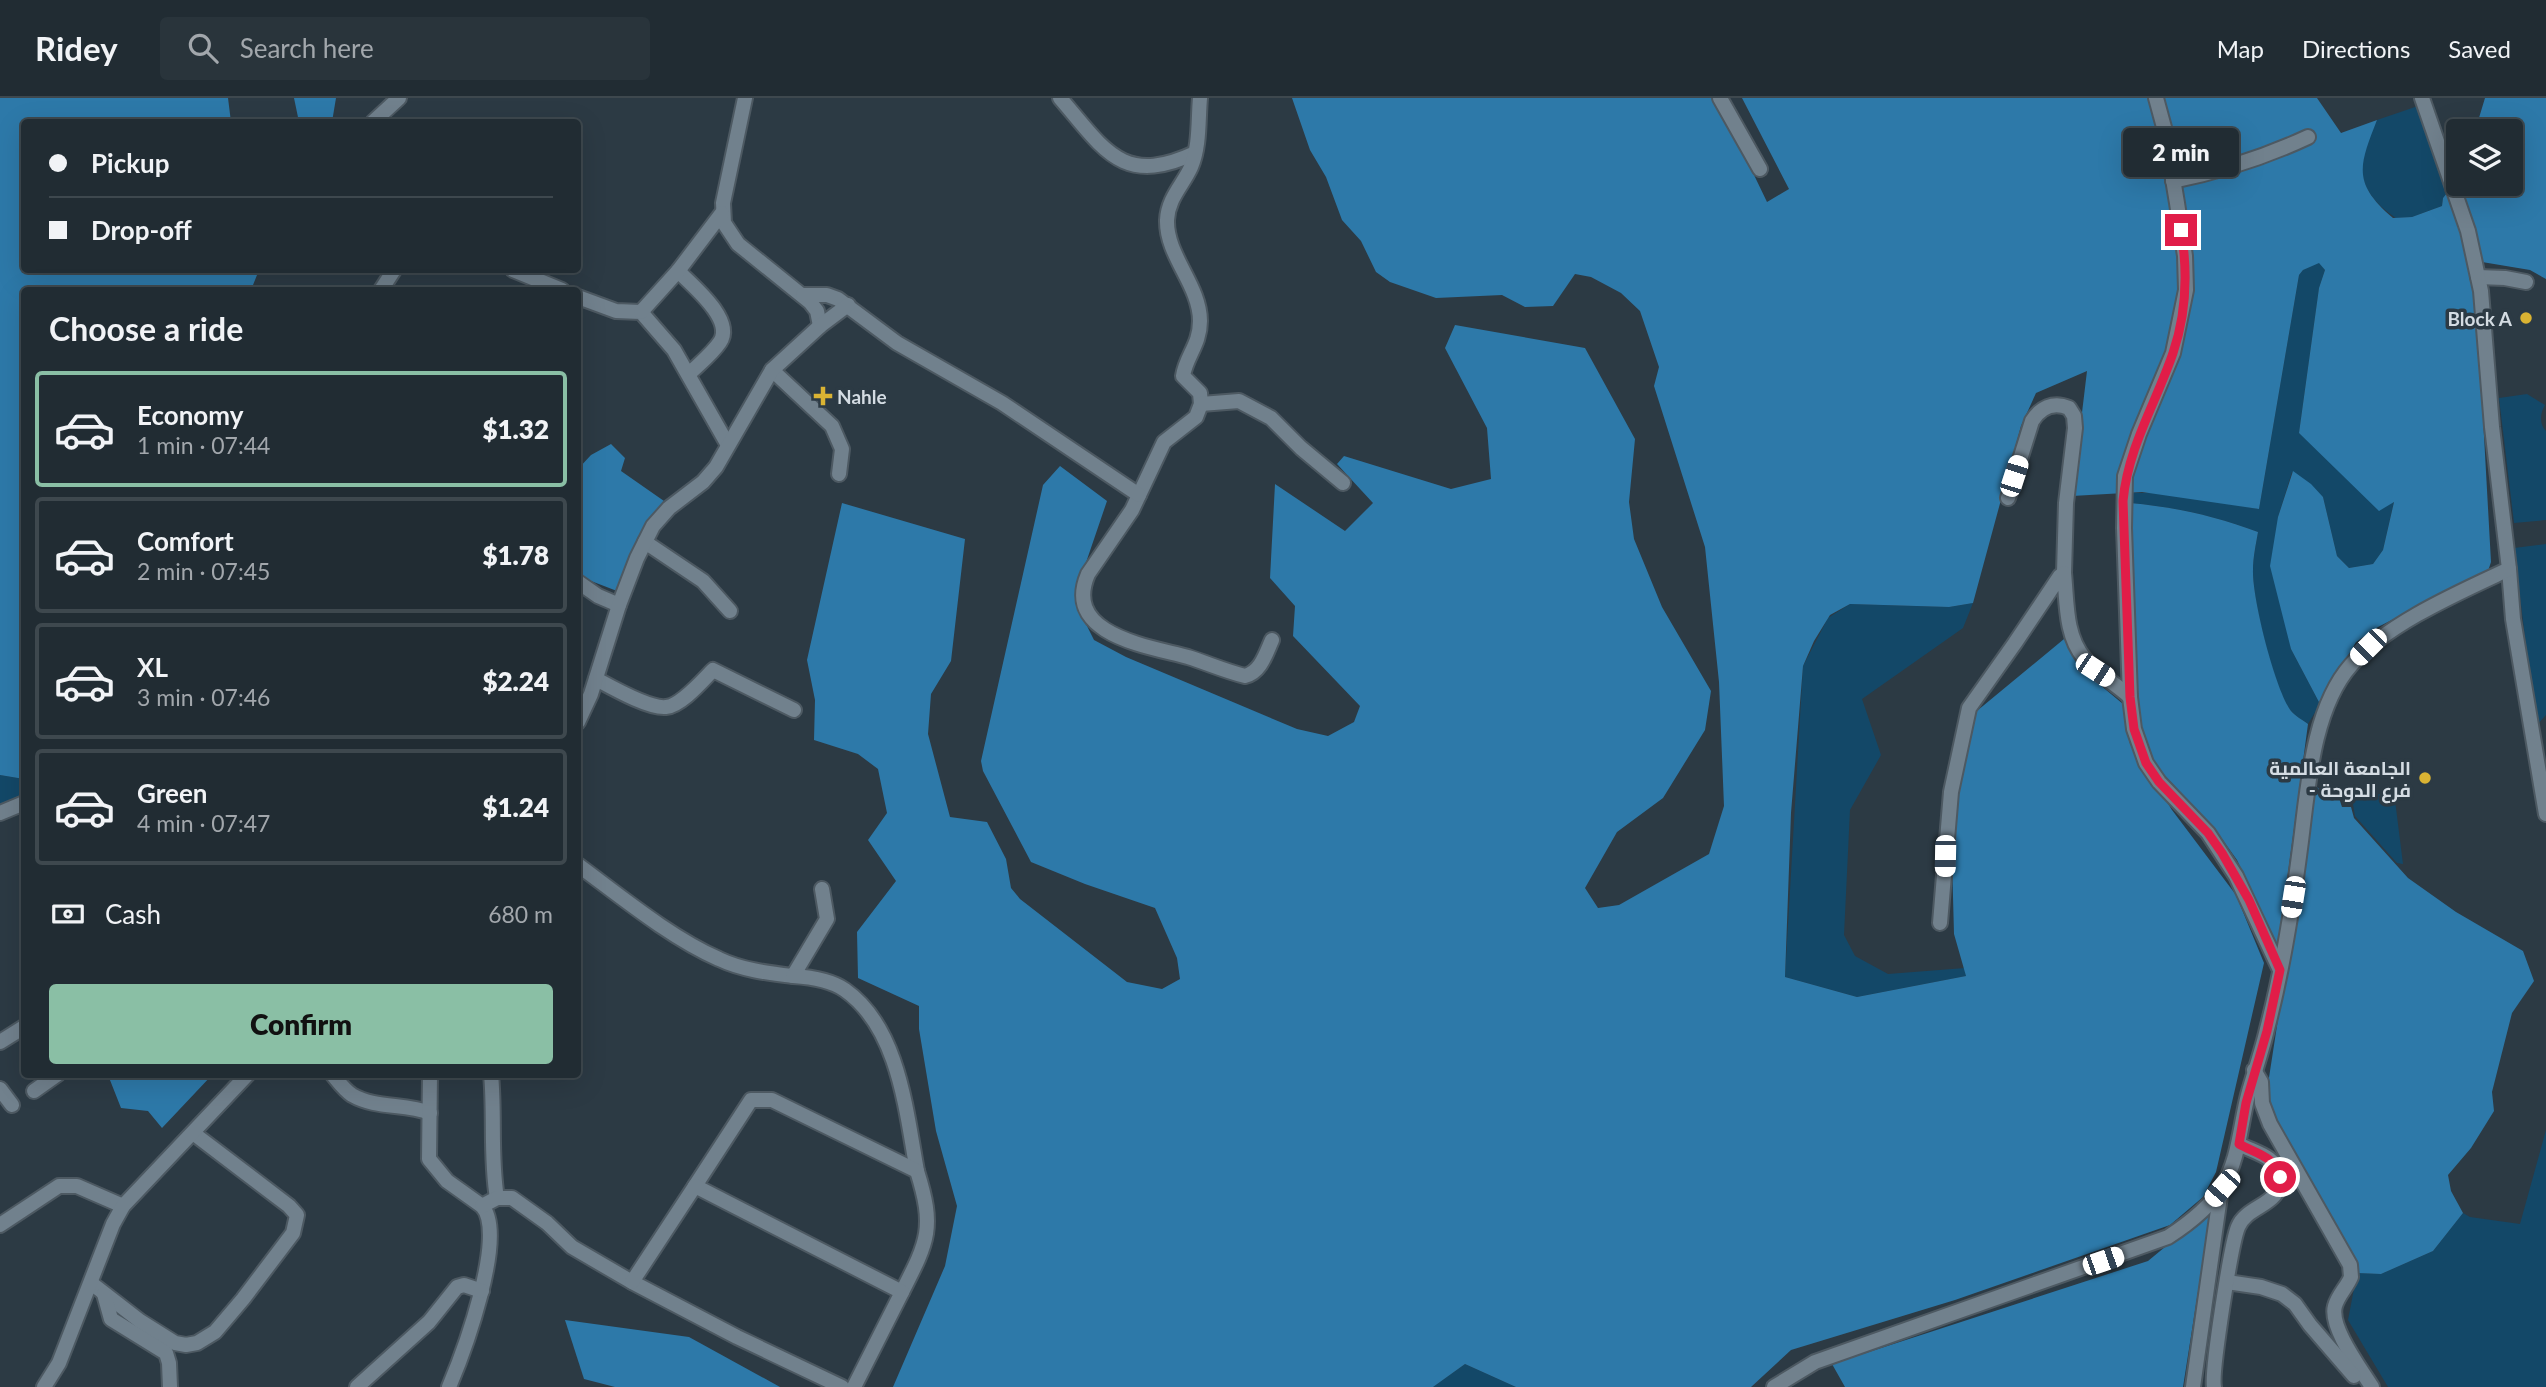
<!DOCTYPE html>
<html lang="en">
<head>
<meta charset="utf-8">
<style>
	:root { --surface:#212c33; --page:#29343b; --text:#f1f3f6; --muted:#a2a7ac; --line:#3e484e; --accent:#8abfa5 }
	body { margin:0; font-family:Lato,Cairo,sans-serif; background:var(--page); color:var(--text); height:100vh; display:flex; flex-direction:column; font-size:26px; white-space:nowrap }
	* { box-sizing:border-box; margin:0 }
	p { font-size:23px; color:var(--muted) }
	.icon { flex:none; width:38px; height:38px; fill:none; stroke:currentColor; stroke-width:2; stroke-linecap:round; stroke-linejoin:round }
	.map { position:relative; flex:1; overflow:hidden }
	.panel { position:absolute; left:21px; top:189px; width:560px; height:791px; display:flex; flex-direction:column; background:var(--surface); border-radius:7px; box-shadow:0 7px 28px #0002,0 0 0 2px var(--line) }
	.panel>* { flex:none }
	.guide { position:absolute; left:21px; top:21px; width:560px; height:154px; border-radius:7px; box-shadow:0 7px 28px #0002,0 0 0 2px var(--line); display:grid; align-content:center; height:154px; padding:0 28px; background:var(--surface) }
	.tools { position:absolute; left:2446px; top:21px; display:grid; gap:14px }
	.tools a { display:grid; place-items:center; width:77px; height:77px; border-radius:7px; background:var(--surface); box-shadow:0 7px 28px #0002,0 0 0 2px var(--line); font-size:35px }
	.end { position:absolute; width:32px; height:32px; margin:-16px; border:9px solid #e11d48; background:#fff; box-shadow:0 0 0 4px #fff }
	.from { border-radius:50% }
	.bubble { position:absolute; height:49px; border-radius:7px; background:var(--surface); box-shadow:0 7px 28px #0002,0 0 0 2px var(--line); font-size:23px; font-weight:800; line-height:49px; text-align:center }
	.car { position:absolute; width:21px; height:42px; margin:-21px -10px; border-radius:9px; box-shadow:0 0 5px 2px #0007; background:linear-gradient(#fff 24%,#345 0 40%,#fff 0 76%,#345 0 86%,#fff 0) }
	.guide b { display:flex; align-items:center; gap:24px; height:66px; font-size:26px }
	.guide b+b { border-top:2px solid var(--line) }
	.guide i { width:18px; height:18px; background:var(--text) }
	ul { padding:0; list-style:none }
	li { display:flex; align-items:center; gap:21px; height:116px; margin:0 14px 10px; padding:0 14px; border:4px solid var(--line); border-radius:7px }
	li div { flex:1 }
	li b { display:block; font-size:26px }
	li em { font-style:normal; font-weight:800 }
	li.current { border-color:var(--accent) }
	li>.icon { width:63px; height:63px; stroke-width:1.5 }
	h2 { padding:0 28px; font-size:32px; line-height:84px }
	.pay { display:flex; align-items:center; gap:18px; height:77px; padding:0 28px; font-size:26px }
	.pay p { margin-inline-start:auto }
	.cta { display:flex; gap:14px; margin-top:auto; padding:14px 28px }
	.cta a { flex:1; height:80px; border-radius:7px; background:var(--accent); color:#111; font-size:28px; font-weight:800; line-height:80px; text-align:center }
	header { display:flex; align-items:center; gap:42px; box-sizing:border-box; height:98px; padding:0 35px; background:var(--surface); border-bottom:2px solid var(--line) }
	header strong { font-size:33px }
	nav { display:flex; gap:38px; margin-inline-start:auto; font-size:24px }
	.search { width:490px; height:63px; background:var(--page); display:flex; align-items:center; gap:18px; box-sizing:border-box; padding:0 24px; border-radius:7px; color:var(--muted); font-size:26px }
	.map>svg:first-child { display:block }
	.green { fill:#134868 }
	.forest { fill:#2d79a9 }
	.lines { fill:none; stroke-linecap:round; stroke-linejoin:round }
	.minor-casing { stroke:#4d5962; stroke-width:18 }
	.minor { stroke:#71818d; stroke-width:14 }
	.route { stroke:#e11d48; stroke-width:9 }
	.poi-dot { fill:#dab333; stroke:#2c3a44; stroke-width:2.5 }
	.labels { text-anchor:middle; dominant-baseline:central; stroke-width:7; stroke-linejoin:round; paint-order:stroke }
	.poi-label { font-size:19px; font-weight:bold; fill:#d4dce3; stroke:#2c3a44; text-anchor:end }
</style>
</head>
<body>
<header>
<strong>Ridey</strong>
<div class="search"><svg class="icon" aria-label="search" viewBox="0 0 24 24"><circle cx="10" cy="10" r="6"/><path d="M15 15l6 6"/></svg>Search here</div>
<nav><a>Map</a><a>Directions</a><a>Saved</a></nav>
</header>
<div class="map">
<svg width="2546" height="1289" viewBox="0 0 2546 1289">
	<rect width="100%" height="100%" fill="#2c3a44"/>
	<g class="green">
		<path d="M2421,7L2447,95L2443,100L2442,108L2412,119L2396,120C2375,106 2358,87 2362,59C2364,47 2372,34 2377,22Z"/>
		<path d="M2319,164L2325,172L2319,190L2299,335L2394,403L2383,452L2373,466L2349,470L2337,458L2323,399L2292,374L2278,419L2291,551L2320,606L2308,626C2303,622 2295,618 2291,613C2274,591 2252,500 2253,472C2253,459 2256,446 2258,434C2215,418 2175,409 2130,405L2129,395H2163L2259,411L2299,177L2303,172Z"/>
		<path d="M2527,296L2545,307C2540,315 2539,326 2546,333V422L2514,425L2499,300Z"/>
		<path d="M2546,446V617L2536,628L2514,450Z"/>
		<path d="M1973,505L1963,530L1862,601L1881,657L1850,712L1844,837L1855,858L1888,876L1965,870L1966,878L1857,899L1785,879L1803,568L1828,520L1850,506L1949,509Z"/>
		<path d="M0,677L24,681V698L0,711Z"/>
		<path d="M2394,694L2403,766L2397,765L2355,718L2352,700Z"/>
		<path d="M2546,1032V1289H2388L2348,1222L2357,1175L2381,1176L2433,1153L2463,1115L2470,1119L2520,1126Z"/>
		<path d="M1465,1266L1516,1289H1433Z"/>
	</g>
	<g class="forest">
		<path d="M0,0H228L231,24H24V172H259L251,192H24V419L22,430L24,441V681L0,677Z"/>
		<path d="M294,0H336L332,24H299Z"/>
		<path d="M1292,0H1717L1767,104L1789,91L1742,0H2317L2341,35L2377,22C2359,68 2352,85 2393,120L2412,119L2442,108L2443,100L2447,95L2458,124L2476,193L2491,464L2488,473L2378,529L2356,544L2320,606L2291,551L2270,468L2278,419L2293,373L2311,386L2323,399L2337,458L2349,470L2373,466L2383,452L2394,404L2379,413L2299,335L2319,190L2325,172L2319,165L2303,172L2299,177L2259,411L2142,394L2072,398L2087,273L2036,295L2021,328L1973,505L1949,509L1850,506L1830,517L1814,543L1803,568L1791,715L1785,879L1857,899L1966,878L1954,836L1951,724L1972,617L2064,541L2082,572L2123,606L2130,646L2172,712L2236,797L2264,865L2216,1074L2203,1099L2170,1127L1955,1202L1791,1252L1751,1289H1516L1465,1266L1433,1289H893L945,1168L957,1108L936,1033L919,931V908L858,880L857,834L896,783L868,742L887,715L878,671L858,656L814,642L815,602L807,562L842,405L965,441L951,563L931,596L928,636L950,719L987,724L1006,761L1011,790L1020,801L1127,884L1162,891L1180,881L1177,860L1155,810L1085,786L1031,764L983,673L981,663L1043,387L1060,368L1107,403L1078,488L1080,514L1094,542L1126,559L1297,631L1328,638L1354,624L1360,608L1293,538L1295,508L1270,480L1275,386L1345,433L1373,405L1337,366L1344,358L1451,391L1491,381L1487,330L1445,250L1455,227L1585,250L1635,341L1629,404L1634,441L1662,509L1711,593L1705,632L1663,700L1617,734L1585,790L1598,810L1619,807L1709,756L1724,708L1719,584L1705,449L1654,288L1659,269L1640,213L1621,195L1591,179L1575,176L1553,208L1525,209L1502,197L1436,200L1390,184L1376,174L1361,143L1342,122L1326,79L1310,52Z"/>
		<path d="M2485,0H2546V181L2530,172L2482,164L2460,86H2511V33H2475Z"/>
		<path d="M611,346L625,360L621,373L664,403L647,431L617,493L578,478V371L591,357Z"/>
		<path d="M2130,405C2175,409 2215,418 2258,434C2256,446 2253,459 2253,472C2252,500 2275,591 2291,613C2295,618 2303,622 2308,626L2278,849L2237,762L2217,734L2157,669L2144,644L2136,617Z"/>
		<path d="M2314,688L2339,700L2342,709H2351L2354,720L2408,780L2456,814L2523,853L2534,883L2512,915L2492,994L2494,1013L2471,1050L2448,1077L2451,1093L2463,1115L2433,1153L2381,1176L2357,1175L2284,1040L2266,999Z"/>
		<path d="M108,977V976L212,977L162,1030L148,1013L121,1010Z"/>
		<path d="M2211,1111L2183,1289H1845L1832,1266L2148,1163Z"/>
		<path d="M565,1222L689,1239L780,1289H615L584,1281Z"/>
	</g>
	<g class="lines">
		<defs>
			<g id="minor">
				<path d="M745,0L723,105L724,125L738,146L810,204L817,213L820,228"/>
				<path d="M1060,0C1104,51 1122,89 1195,55"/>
				<path d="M1200,0C1198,22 1200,48 1191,69C1183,87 1168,100 1167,122C1166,158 1200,187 1200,223C1200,247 1186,258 1183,278L1200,295L1201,306L1196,319L1164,344L1132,412L1088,476C1062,537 1148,548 1188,559C1207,565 1225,573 1245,578C1261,574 1266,555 1272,542"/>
				<path d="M1720,0L1760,71"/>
				<path d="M2156,0L2165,33L2177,105L2185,158L2186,192L2173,255L2139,336L2125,378L2124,430L2130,599L2134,631L2146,665L2159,684L2208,735L2236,778L2280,872"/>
				<path d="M373,24L399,0"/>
				<path d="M2173,83C2222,73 2263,60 2308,39"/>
				<path d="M513,172L562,192"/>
				<path d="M678,173C692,187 735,222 720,244C712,256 699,266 689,276"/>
				<path d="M2478,179L2505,180L2526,184"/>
				<path d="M381,192L394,172"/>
				<path d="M803,197H827L838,201L897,245L1002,305L1139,397"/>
				<path d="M578,199L616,213L641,214L674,252L728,347"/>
				<path d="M641,214L678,173L722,115"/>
				<path d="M772,272L832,328L842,351L839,376"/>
				<path d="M1201,306L1239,303L1271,320L1301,350L1343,385"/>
				<path d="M2008,400L2032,323C2040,310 2053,303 2069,310L2074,318L2075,330L2066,405L2064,475"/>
				<path d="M645,444L703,483L730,513"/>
				<path d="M2509,471L2513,521L2546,716"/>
				<path d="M578,484L598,498L619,507"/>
				<path d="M596,581C611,589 649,611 666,609C681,608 703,582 713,572L794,612"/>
				<path d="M578,624L591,596L619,507L637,460L653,428L669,410L703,384L716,369L772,272L820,228L848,207"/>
				<path d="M0,715L24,705"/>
				<path d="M578,767C620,798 671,840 719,861C742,872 768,875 793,878L827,821L822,791"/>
				<path d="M1940,825L1951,694L1969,610L2015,545L2060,478L2064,475C2067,504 2065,537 2084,560C2096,575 2116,586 2130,599"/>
				<path d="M793,878C810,879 831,882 845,892C899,930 906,1013 917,1073"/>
				<path d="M0,944L24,929"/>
				<path d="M2254,972L2261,984L2262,1005L2270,1026L2350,1167L2351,1179C2347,1189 2338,1197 2335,1208C2329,1229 2361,1271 2372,1289"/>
				<path d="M332,976C338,983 344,992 352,997C376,1011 405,1005 430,1015"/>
				<path d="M430,976L429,1061L447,1083L482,1108C508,1136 463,1256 449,1289"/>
				<path d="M491,976C495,1018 490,1059 497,1100"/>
				<path d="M0,991L12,1007"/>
				<path d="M34,993L58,976"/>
				<path d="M695,1088L751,1002H772L917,1073C935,1130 928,1143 902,1194"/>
				<path d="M482,1108L497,1100H512L547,1125L572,1149L632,1184L737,1239L842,1289"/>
				<path d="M0,1127L59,1088H77L123,1108"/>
				<path d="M632,1184L695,1088L902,1194L854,1289"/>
				<path d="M2227,1184L2261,1189L2282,1196L2295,1206L2310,1227L2354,1278"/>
				<path d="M91,1185L140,1223L175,1245L186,1247L197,1245L215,1234L243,1201L293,1135L297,1117L289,1108L193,1035"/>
				<path d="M104,1196L111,1221L166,1255L169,1265L170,1289"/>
				<path d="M44,1289L59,1265L113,1126L123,1108L248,976"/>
				<path d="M357,1289L429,1224L457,1189L464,1187L482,1193"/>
				<path d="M1774,1289L1815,1264L2168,1139C2188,1126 2210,1109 2222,1089C2239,1062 2240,1028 2248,997C2254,975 2262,953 2267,931C2283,870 2293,806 2301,743C2308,688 2313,610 2351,567C2386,526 2460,494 2509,471L2492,329L2481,193L2468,133L2422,0"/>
				<path d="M2193,1289L2221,1091"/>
				<path d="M2214,1289C2211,1274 2231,1146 2238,1129C2247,1106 2284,1108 2279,1077C2277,1058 2253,1054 2239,1046"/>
			</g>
		</defs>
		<use href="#minor" class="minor-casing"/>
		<use href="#minor" class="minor"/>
	</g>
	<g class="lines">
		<path class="route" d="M2181,132C2188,174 2187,214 2173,255C2156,305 2128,349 2123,403L2130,599L2134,631L2146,665L2159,684L2208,735L2222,755L2249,802L2280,872L2267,933L2246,1005L2239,1046C2255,1055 2275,1058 2280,1079"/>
	</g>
	<g class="poi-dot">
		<circle cx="2526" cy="220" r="7"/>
		<path d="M819.5 287.5h7v7h7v7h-7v7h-7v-7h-7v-7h7z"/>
		<circle cx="2425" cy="680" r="7"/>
	</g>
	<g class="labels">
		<g class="poi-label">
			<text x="2512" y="220">Block A</text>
			<text x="837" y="298" text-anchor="start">Nahle</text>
			<text x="2411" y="669">الجامعة العالمية<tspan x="2411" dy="22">- فرع الدوحة</tspan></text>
		</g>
	</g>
</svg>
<div class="tools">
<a><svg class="icon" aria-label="layers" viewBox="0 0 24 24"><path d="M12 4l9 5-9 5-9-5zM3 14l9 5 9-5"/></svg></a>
</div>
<i class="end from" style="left:2280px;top:1079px"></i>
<i class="end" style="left:2181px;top:132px"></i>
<div class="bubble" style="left:2123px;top:30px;width:116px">2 min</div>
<i class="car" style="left:2014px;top:378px;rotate:18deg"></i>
<i class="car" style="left:2368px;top:549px;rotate:225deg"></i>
<i class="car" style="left:2095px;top:572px;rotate:123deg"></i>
<i class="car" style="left:1945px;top:758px;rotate:181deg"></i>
<i class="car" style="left:2293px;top:799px;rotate:189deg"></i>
<i class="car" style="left:2222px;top:1090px;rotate:221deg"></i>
<i class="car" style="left:2103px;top:1163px;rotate:71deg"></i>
<div class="guide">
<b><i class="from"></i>Pickup</b>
<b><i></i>Drop-off</b>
</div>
<section class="panel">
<h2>Choose a ride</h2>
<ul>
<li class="current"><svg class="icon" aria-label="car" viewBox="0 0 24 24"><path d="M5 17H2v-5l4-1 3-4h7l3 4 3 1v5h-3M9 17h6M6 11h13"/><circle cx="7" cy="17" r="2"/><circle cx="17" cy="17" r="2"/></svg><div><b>Economy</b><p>1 min · 07:44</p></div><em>$1.32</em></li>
<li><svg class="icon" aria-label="car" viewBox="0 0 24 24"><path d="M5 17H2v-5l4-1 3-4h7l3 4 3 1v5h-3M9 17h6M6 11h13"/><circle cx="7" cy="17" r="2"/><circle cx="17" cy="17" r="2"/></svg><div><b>Comfort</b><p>2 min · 07:45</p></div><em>$1.78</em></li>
<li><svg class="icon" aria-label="car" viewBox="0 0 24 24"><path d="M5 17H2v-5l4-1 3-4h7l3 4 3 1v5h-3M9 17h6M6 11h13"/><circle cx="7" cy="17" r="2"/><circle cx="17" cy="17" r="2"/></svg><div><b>XL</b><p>3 min · 07:46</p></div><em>$2.24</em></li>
<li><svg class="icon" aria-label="car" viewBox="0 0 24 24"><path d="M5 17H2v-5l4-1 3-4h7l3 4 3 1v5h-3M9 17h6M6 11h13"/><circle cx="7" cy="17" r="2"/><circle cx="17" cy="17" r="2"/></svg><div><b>Green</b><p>4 min · 07:47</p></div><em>$1.24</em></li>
</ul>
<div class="pay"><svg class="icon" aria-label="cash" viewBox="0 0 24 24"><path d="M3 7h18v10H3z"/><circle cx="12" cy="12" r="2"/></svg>Cash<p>680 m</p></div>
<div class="cta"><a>Confirm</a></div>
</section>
</div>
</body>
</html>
